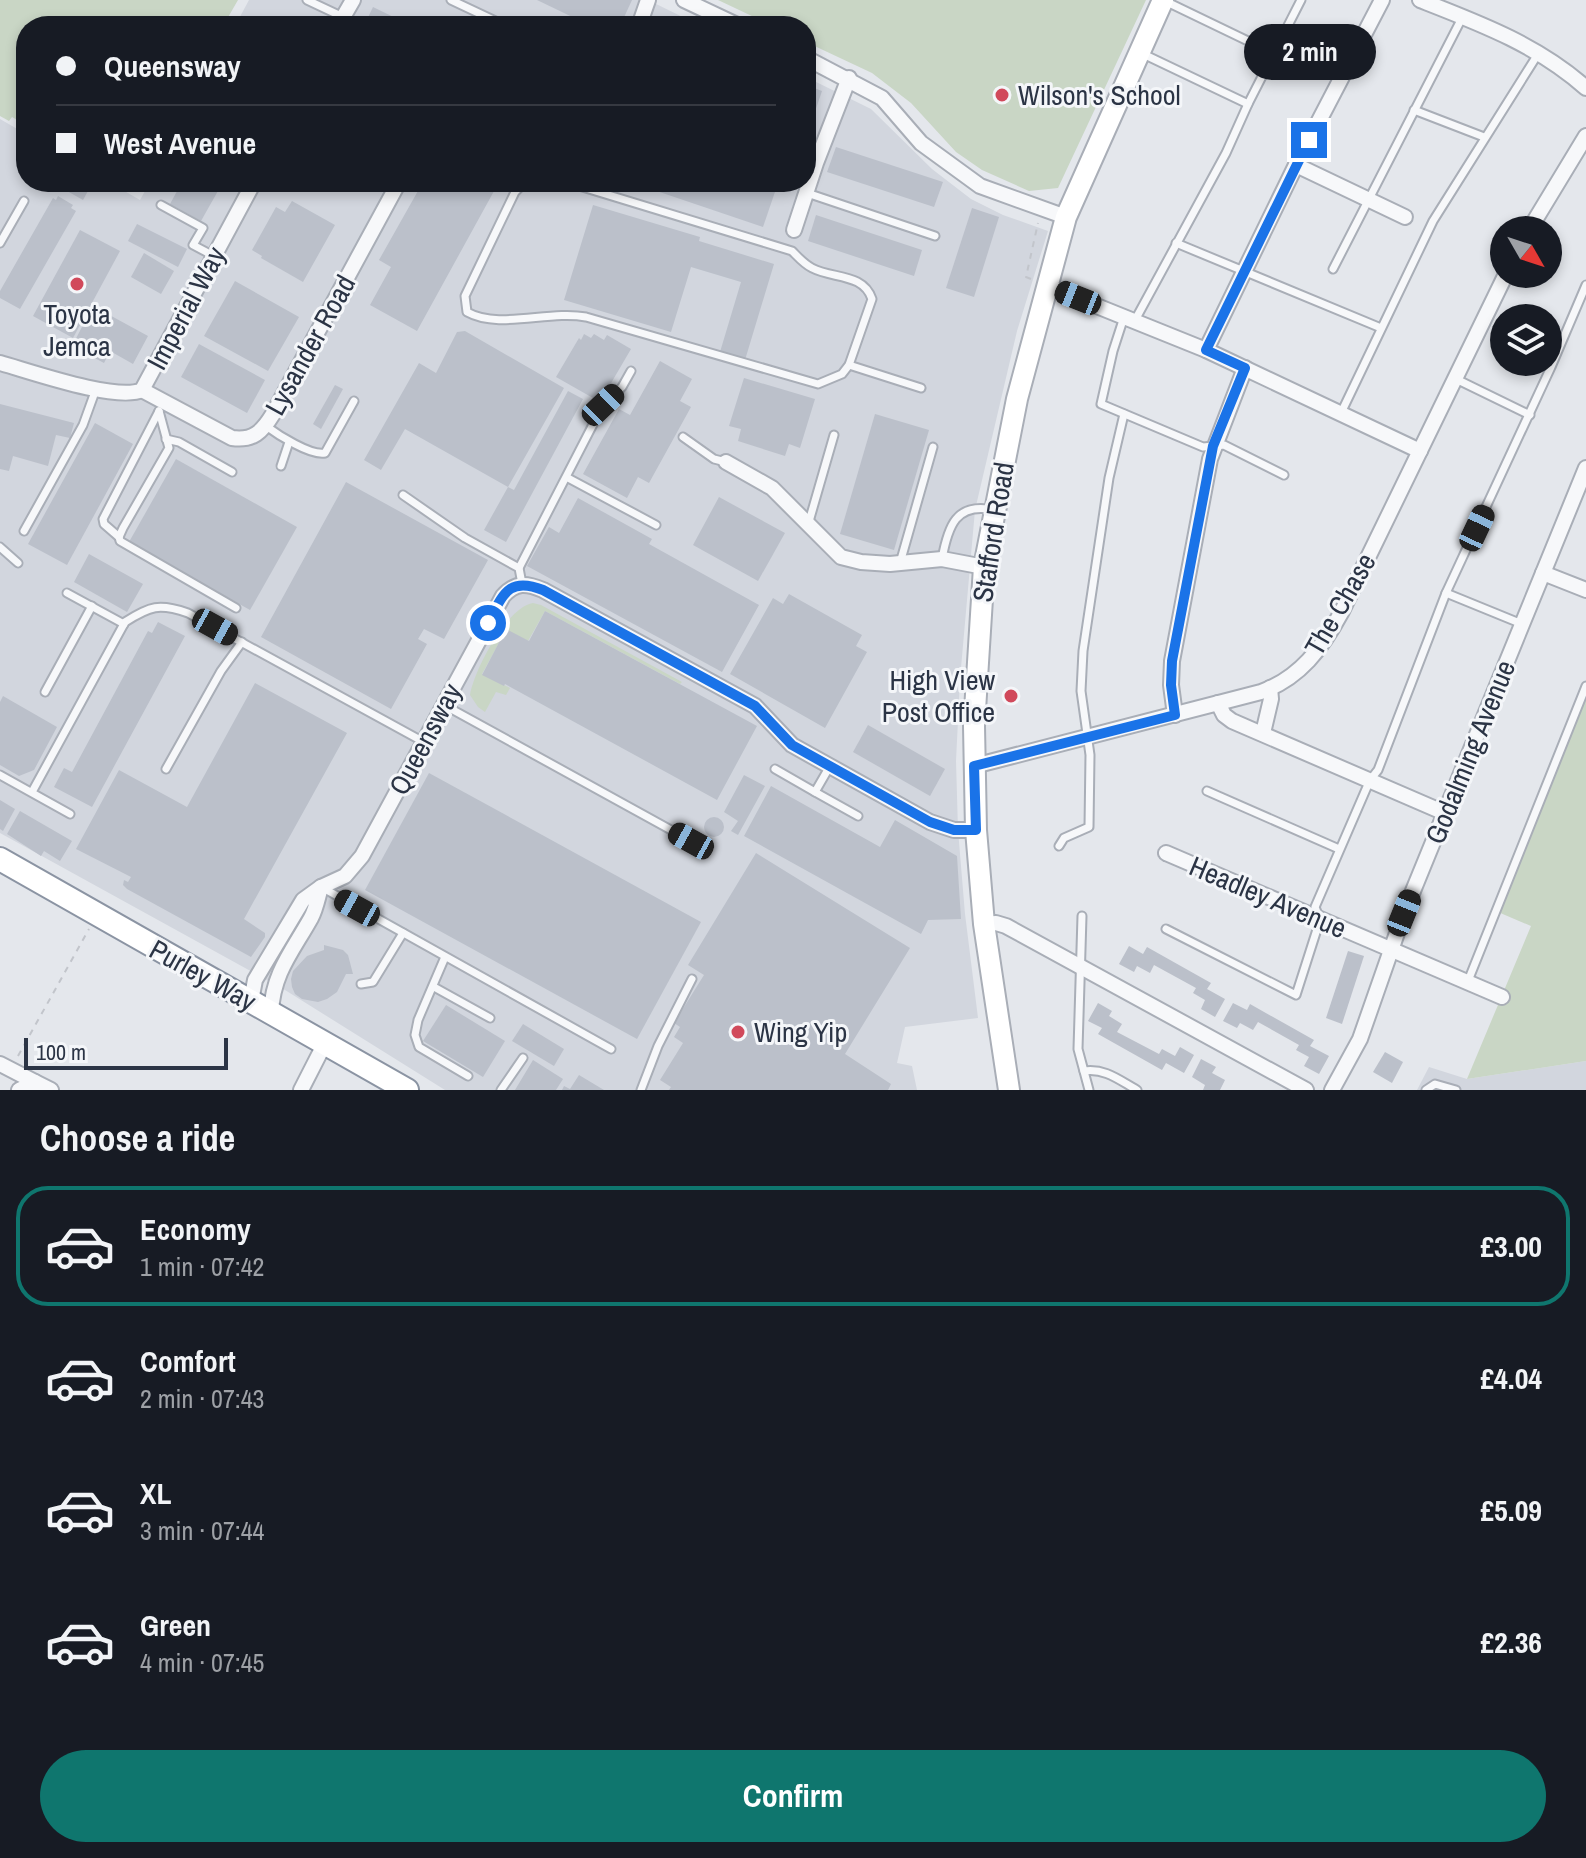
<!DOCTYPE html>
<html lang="en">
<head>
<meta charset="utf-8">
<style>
	:root { --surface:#171b24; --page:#20242c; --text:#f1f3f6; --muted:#9ea1a6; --line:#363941; --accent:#0f766e }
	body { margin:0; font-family:"Archivo Narrow",sans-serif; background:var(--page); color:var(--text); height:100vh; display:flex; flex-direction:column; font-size:30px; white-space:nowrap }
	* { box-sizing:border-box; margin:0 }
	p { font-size:26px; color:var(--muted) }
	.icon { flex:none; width:44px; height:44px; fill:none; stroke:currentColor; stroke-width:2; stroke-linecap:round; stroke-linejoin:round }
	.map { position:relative; height:1090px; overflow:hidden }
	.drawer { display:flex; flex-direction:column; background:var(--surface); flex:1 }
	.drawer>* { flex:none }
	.top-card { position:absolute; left:16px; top:16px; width:800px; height:176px; border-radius:32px; box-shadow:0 4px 12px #0003; display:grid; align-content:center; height:176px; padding:0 40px; background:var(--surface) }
	.needle { width:52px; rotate:129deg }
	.fabs { position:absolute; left:1490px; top:216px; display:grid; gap:16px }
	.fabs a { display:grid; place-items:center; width:72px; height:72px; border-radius:50%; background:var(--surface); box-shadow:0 4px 12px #0003; font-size:40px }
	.scale { position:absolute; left:24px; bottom:20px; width:204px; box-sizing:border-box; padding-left:8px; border:4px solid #2b3445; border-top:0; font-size:22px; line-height:28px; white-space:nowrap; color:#2b3445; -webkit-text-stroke:6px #f4f6f9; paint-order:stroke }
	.end { position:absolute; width:36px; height:36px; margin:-18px; border:10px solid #1a73e8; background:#fff; box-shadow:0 0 0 4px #fff }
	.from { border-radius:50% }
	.bubble { position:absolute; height:56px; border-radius:28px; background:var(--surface); box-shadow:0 4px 12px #0003; font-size:26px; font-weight:700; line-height:56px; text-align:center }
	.car { position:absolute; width:24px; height:48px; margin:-24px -12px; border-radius:10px; box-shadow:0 0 6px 2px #0007; background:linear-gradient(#222 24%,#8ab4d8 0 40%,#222 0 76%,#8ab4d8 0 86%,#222 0) }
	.top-card b { display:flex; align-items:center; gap:28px; height:76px; font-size:30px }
	.top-card b+b { border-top:2px solid var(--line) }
	.top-card i { width:20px; height:20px; background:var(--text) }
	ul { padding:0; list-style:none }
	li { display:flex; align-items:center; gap:24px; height:120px; margin:0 16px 12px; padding:0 24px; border:4px solid transparent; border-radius:32px }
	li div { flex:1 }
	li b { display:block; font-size:30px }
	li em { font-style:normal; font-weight:700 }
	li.current { border-color:var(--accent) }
	li>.icon { width:72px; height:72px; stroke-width:1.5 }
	h2 { padding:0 40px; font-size:36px; line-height:96px }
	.button { display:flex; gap:16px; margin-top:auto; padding:16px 40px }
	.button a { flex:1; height:92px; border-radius:48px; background:var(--accent); color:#fff; font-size:32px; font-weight:700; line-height:92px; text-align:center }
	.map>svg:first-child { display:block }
	.built { fill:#d2d6de }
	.green { fill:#c9d6c5 }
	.building { fill:#bbc0ca }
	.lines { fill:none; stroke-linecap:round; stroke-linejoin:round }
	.service-casing { stroke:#a9aeb7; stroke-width:11 }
	.minor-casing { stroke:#a9aeb7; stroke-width:18 }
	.secondary-casing { stroke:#a9aeb7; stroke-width:24 }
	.trunk-casing { stroke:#8b94a3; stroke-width:26 }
	.path { stroke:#c2c5cb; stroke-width:2; stroke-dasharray:6 6; stroke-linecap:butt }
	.service { stroke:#f7f8fa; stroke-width:7 }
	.minor { stroke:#f7f8fa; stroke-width:14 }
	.secondary { stroke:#fff; stroke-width:20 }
	.trunk { stroke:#fff; stroke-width:22 }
	.route { stroke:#1a73e8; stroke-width:10 }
	.poi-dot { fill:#d1495b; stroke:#f4f6f9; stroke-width:3 }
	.labels { text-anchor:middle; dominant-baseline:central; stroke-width:6; stroke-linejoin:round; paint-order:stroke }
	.poi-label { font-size:28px; fill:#2b3445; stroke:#f4f6f9; text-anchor:start }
	.street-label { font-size:28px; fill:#2b3445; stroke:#f4f6f9 }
</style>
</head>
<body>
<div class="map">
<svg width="1586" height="1090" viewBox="0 0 1586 1090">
	<rect width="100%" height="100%" fill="#e4e7ec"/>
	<g class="built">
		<path d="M249,0H648L701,26H235Z"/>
		<path d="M806,77L871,109L932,169L971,199L1003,215L1048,231L1017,331L975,510L960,679L956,761L958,830L965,914L978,1018L905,1027L897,1063L912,1066L917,1090H445L285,990L0,833V119L26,134V182H109L140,200L150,182H806Z"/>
		<path d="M1586,1061V1090H1417L1429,1067L1467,1079Z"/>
	</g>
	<g class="green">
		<path d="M0,0H238L223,26H26V125L12,117L9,121L0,116Z"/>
		<path d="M718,0H1146L1058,188L1029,191L982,170L956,152L911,103L872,73L806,42V26H773Z"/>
		<path d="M533,603L541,605L682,682L680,684L545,611L528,641L506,630L482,674L510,688L506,695L496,692L485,712L478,707L470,695C474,670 507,607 533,603Z"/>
		<path d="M1586,687V1061L1467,1079L1531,926L1498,912Z"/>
	</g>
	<g class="building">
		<path d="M537,0H632L620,26H591Z"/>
		<path d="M373,7L412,26H364Z"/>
		<path d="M806,85L822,91L810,126L806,125Z"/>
		<path d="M836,147L943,182L934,207L827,172Z"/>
		<path d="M63,182H93L83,200L60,187Z"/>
		<path d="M182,182H223L201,221L170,204Z"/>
		<path d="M423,182H499L417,331L370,305L391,267L379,260Z"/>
		<path d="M630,182H765L777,186L763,227Z"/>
		<path d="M58,196L73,205L71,208L76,211L20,309L0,298V291L53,198L56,200Z"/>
		<path d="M292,201L335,225L303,282L261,258L262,256L252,250L276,207L285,212Z"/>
		<path d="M593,205L700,237L699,241L774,264L745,360L720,352L741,282L691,267L671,332L564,300Z"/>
		<path d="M972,208L999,217L974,297L946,288Z"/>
		<path d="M816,215L922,250L914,276L808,241Z"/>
		<path d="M137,224L187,249L178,267L128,241Z"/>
		<path d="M80,230L120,251L73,338L33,316Z"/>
		<path d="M144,253L174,271L161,294L131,277Z"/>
		<path d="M235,281L299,317L268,371L204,336Z"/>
		<path d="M93,306L148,336L133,364L110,351L104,363L72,346Z"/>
		<path d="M465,331L564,388L508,487L405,429L381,470L364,460L419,363L436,373L457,332Z"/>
		<path d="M584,334L591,338L594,334L604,340L607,335L631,349L600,402L556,377L579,338L581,340Z"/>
		<path d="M199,344L265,380L247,413L181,377Z"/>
		<path d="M660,361L692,379L680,401L691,407L649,483L638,477L627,498L583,474L619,409L630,415Z"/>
		<path d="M744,378L815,399L800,448L789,444L785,456L738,441L741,429L729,426Z"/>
		<path d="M335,385L343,389L321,429L313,424Z"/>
		<path d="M568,391L583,399L506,542L484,530L508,487L514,490Z"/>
		<path d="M0,404L74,423L70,438L56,435L48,466L13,456L9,471L0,469Z"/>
		<path d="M875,414L929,430L894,550L840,534Z"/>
		<path d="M95,423L133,444L67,565L28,544Z"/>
		<path d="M176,459L297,527L250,610L129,542Z"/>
		<path d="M346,482L488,560L444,639L424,629L418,639L427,644L391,709L261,637Z"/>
		<path d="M719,497L785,533L758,581L693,545Z"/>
		<path d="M578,498L652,539L649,544L759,605L722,672L527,566L549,527L559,533Z"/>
		<path d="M89,554L143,584L127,612L74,582Z"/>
		<path d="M789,594L862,635L856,646L867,652L825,728L730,674L773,598L783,604Z"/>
		<path d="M545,611L757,726L717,800L505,684L504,686L482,675L506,629L529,641Z"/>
		<path d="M158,622L185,636L92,807L54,787L64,768L72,772L148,631L152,633Z"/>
		<path d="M255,683L347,733L244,919L265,933V937L251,957L127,889L123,885L124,880L128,882L131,877L76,849L119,770L187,807Z"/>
		<path d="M3,696L57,727L34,770L19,776L0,765V702Z"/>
		<path d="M868,725L945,769L930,796L853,752Z"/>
		<path d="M429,773L701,922L637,1039L365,890Z"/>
		<path d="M744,775L765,786L738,835L731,831L738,821L724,812Z"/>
		<path d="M771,786L880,847L895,820L957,856L961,919L928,920L921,934L744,836Z"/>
		<path d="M0,800L15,809L3,831L0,829Z"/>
		<path d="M20,811L72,841L60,861L44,851L41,856L7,834Z"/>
		<circle cx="714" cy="827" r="10"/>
		<path d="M756,853L910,948L845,1054L891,1084L888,1090H669L671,1087L660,1080L683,1043L674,1037L680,1027L674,1023L704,975L688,965Z"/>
		<path d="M324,945L343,950L348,955L353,974H346L337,992L327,999L318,1002L302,999L295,994L292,987L291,979L293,971L307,956L324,950Z"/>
		<path d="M1129,946L1143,954L1147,947L1211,983L1207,989L1225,999L1215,1017L1201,1009L1205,1000L1193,993L1196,988L1154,965L1150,973L1137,966L1134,972L1119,964Z"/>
		<path d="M1348,951L1364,956L1342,1024L1326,1018Z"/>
		<path d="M1098,1003L1112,1011L1109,1016L1122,1024L1117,1032L1159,1054L1162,1049L1175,1056L1180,1047L1194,1055L1184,1073L1166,1063L1162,1070L1098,1034L1102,1028L1088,1021Z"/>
		<path d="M1233,1003L1247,1010L1250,1004L1314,1040L1310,1046L1329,1056L1319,1074L1304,1066L1309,1057L1296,1050L1299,1045L1258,1022L1253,1030L1240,1023L1237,1028L1223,1021Z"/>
		<path d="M446,1005L505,1041L483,1077L423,1041Z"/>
		<path d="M523,1024L564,1049L554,1066L512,1041Z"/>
		<path d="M1385,1052L1403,1062L1392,1083L1373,1072Z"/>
		<path d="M1201,1059L1216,1067L1212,1073L1225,1080L1220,1090H1203L1205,1085L1192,1077Z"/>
		<path d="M533,1060L563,1079L556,1090H515Z"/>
		<path d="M579,1075L604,1090H562L564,1086L570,1089Z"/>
	</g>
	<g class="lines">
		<defs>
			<g id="service">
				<path d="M307,0L343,17"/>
				<path d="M451,0L506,26"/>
				<path d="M1165,1L1273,53"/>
				<path d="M1141,53L1248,104"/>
				<path d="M1414,110L1484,137"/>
				<path d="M525,182L515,192L465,296L467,312C499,330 549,310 586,317L818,384L842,374L849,365L872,299C863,273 833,279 812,268C804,264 798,257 792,251L566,182"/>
				<path d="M807,193L935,236"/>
				<path d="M161,205L203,228L193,245L214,256"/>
				<path d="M0,243L24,201"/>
				<path d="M1176,243L1381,328"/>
				<path d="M1333,269L1463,16"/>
				<path d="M1124,317L1113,351L1101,404L1203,447L1224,445L1284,475"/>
				<path d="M1134,322L1226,153L1248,104L1301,0"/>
				<path d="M849,365L921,388"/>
				<path d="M1456,379L1530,415"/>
				<path d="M159,411L169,448L123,528L119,537L120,541L236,608"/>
				<path d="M1341,413L1433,221L1538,54"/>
				<path d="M266,426C278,435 311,456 325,453L354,401"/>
				<path d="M683,437L714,459L726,462"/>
				<path d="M166,439L179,442L232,472"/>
				<path d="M281,466L289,442"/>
				<path d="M568,478L656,525"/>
				<path d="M403,495L465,538L519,568L522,584"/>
				<path d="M808,525L834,435"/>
				<path d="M24,531L83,425L96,389"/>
				<path d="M119,537L104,524L103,519L159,411"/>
				<path d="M0,547L18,563"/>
				<path d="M942,559C948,526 956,502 994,510"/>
				<path d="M900,563L933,447"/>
				<path d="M519,568L603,405L622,387L631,371"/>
				<path d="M67,593L124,624"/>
				<path d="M1446,593L1522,624"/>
				<path d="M45,692L92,606"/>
				<path d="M444,705L691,841"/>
				<path d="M166,769L221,671L242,642"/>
				<path d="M775,769L815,792L830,766"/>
				<path d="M0,775L70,814"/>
				<path d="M1207,791L1339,849"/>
				<path d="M32,792L125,622C150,606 159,603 188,613L422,741"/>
				<path d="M815,792L858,816"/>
				<path d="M1059,846L1064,838L1089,827L1090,755L1081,691L1083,651L1109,478L1124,414"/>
				<path d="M323,888L611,1049"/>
				<path d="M1082,916L1078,1049L1089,1090"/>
				<path d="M1166,929L1296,995L1320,920L1315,907L1370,780L1378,770L1446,593L1551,367L1586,285"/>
				<path d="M445,957L418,1020L415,1035L419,1047L468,1076"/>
				<path d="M1468,981L1586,686"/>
				<path d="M361,984L373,982L403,933"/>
				<path d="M434,987L490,1018"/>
				<path d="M1084,1071C1105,1068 1119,1080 1137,1090"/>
				<path d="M501,1090L523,1058"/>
				<path d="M641,1090L658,1046L692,979"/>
				<path d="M1426,1090L1435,1084L1456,1090"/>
			</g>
			<g id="minor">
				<path d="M684,0L739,26"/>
				<path d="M1420,0C1479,23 1538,45 1586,88"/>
				<path d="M338,26L353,0"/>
				<path d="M639,26L648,0"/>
				<path d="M806,58L882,98L921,143L980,186L1066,217"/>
				<path d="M1296,165L1405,217"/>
				<path d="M794,230L816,163L849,78"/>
				<path d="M1529,230L1586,136"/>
				<path d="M1047,286L1206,350L1420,451"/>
				<path d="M1206,350L1296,165L1382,0"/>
				<path d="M0,363C29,371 117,402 142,390L254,182"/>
				<path d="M142,390L232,438C253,441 262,432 273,414L399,182"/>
				<path d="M726,462L772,488L841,557L861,562L890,564L942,559L984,567"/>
				<path d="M1543,573L1586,590"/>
				<path d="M1218,703L1224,715L1232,721L1445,813"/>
				<path d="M1175,715L1171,685L1172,661L1210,459L1245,368"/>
				<path d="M1263,733L1271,699L1270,688"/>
				<path d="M974,766L1261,692C1300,678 1322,648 1341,613L1506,274"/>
				<path d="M1166,853L1502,997"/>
				<path d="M984,924L996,923L1006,926L1306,1090"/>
				<path d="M251,1001L255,980L303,900L321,887L345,876L362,856L503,596C516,582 526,583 543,590L755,706L792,745L930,822L954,830H976"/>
				<path d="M271,1012C273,973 292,952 311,918C316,909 318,897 321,887"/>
				<path d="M0,1064L35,1082"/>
				<path d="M19,1090L35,1082L51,1090"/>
				<path d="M301,1090L325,1043"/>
				<path d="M1332,1090L1360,1039L1404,913L1586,468"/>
			</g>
			<path id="secondary" d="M1009,1090L984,924L976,830L974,726L984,567L1017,399L1066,217L1163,0"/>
			<path id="trunk" d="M0,859L407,1090"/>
		</defs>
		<use href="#service" class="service-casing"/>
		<use href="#minor" class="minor-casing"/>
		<use href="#secondary" class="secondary-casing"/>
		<use href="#trunk" class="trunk-casing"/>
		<g class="path">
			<path d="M1031,279L1026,277L1038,223"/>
			<path d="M18,1056L89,929"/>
		</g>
		<use href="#service" class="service"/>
		<use href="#minor" class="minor"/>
		<use href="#secondary" class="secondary"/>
		<use href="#trunk" class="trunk"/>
	</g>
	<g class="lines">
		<path class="route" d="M488,623C503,595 508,576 543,590L755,706L792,745L930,822L954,830H976L974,766L1175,715L1171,685L1172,661L1213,446L1245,368L1206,350L1309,140"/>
	</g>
	<g class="poi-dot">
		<circle cx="1002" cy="95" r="8"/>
		<circle cx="77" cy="284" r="8"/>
		<circle cx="1011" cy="696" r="8"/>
		<circle cx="738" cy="1032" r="8"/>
	</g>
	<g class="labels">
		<g class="poi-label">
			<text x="1018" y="95">Wilson's School</text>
			<text x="77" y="314" text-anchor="middle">Toyota<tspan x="77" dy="32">Jemca</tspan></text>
			<text x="995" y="680" text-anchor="end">High View<tspan x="995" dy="32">Post Office</tspan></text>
			<text x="754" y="1032">Wing Yip</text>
		</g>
		<g class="street-label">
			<text transform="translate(186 308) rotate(-62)">Imperial Way</text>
			<text transform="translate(310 345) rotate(-61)">Lysander Road</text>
			<text transform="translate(993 532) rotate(-81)">Stafford Road</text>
			<text transform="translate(1340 604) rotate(-60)">The Chase</text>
			<text transform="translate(425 739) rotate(-62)">Queensway</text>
			<text transform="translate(1470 752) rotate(-68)">Godalming Avenue</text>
			<text transform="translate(1268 897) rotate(23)">Headley Avenue</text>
			<text transform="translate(203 975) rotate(29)">Purley Way</text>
		</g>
	</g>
</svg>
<div class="fabs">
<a><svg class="needle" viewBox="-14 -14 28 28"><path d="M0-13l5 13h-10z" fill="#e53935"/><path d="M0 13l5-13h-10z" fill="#9ea1a6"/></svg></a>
<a><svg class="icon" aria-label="layers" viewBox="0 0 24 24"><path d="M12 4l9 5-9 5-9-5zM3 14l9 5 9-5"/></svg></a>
</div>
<div class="scale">100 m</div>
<i class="end from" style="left:488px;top:623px"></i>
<i class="end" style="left:1309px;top:140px"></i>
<div class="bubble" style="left:1244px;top:24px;width:132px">2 min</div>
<i class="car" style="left:1078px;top:298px;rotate:292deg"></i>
<i class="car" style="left:603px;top:405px;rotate:46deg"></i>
<i class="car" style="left:1477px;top:528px;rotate:25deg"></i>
<i class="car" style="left:215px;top:627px;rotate:119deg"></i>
<i class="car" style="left:691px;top:841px;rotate:299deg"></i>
<i class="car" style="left:357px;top:908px;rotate:299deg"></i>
<i class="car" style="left:1404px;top:913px;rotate:22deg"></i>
<div class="top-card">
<b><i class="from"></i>Queensway</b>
<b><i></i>West Avenue</b>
</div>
</div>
<section class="drawer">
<h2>Choose a ride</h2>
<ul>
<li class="current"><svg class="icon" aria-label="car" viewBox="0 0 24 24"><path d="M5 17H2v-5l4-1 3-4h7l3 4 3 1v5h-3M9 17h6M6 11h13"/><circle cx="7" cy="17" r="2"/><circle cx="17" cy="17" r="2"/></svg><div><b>Economy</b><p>1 min · 07:42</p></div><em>£3.00</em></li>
<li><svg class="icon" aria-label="car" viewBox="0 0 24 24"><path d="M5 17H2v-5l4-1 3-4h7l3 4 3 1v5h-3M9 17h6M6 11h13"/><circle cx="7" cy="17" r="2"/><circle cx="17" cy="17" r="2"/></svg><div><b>Comfort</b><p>2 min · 07:43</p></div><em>£4.04</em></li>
<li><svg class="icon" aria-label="car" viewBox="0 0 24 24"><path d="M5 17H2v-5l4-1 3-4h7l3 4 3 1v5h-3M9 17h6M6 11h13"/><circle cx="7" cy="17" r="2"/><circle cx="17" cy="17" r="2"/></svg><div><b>XL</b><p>3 min · 07:44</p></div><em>£5.09</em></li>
<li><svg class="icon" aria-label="car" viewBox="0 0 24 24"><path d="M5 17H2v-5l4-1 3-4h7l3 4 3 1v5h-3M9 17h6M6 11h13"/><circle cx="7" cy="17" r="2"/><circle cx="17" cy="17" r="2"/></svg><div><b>Green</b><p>4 min · 07:45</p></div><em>£2.36</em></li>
</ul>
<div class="button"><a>Confirm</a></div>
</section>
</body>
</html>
